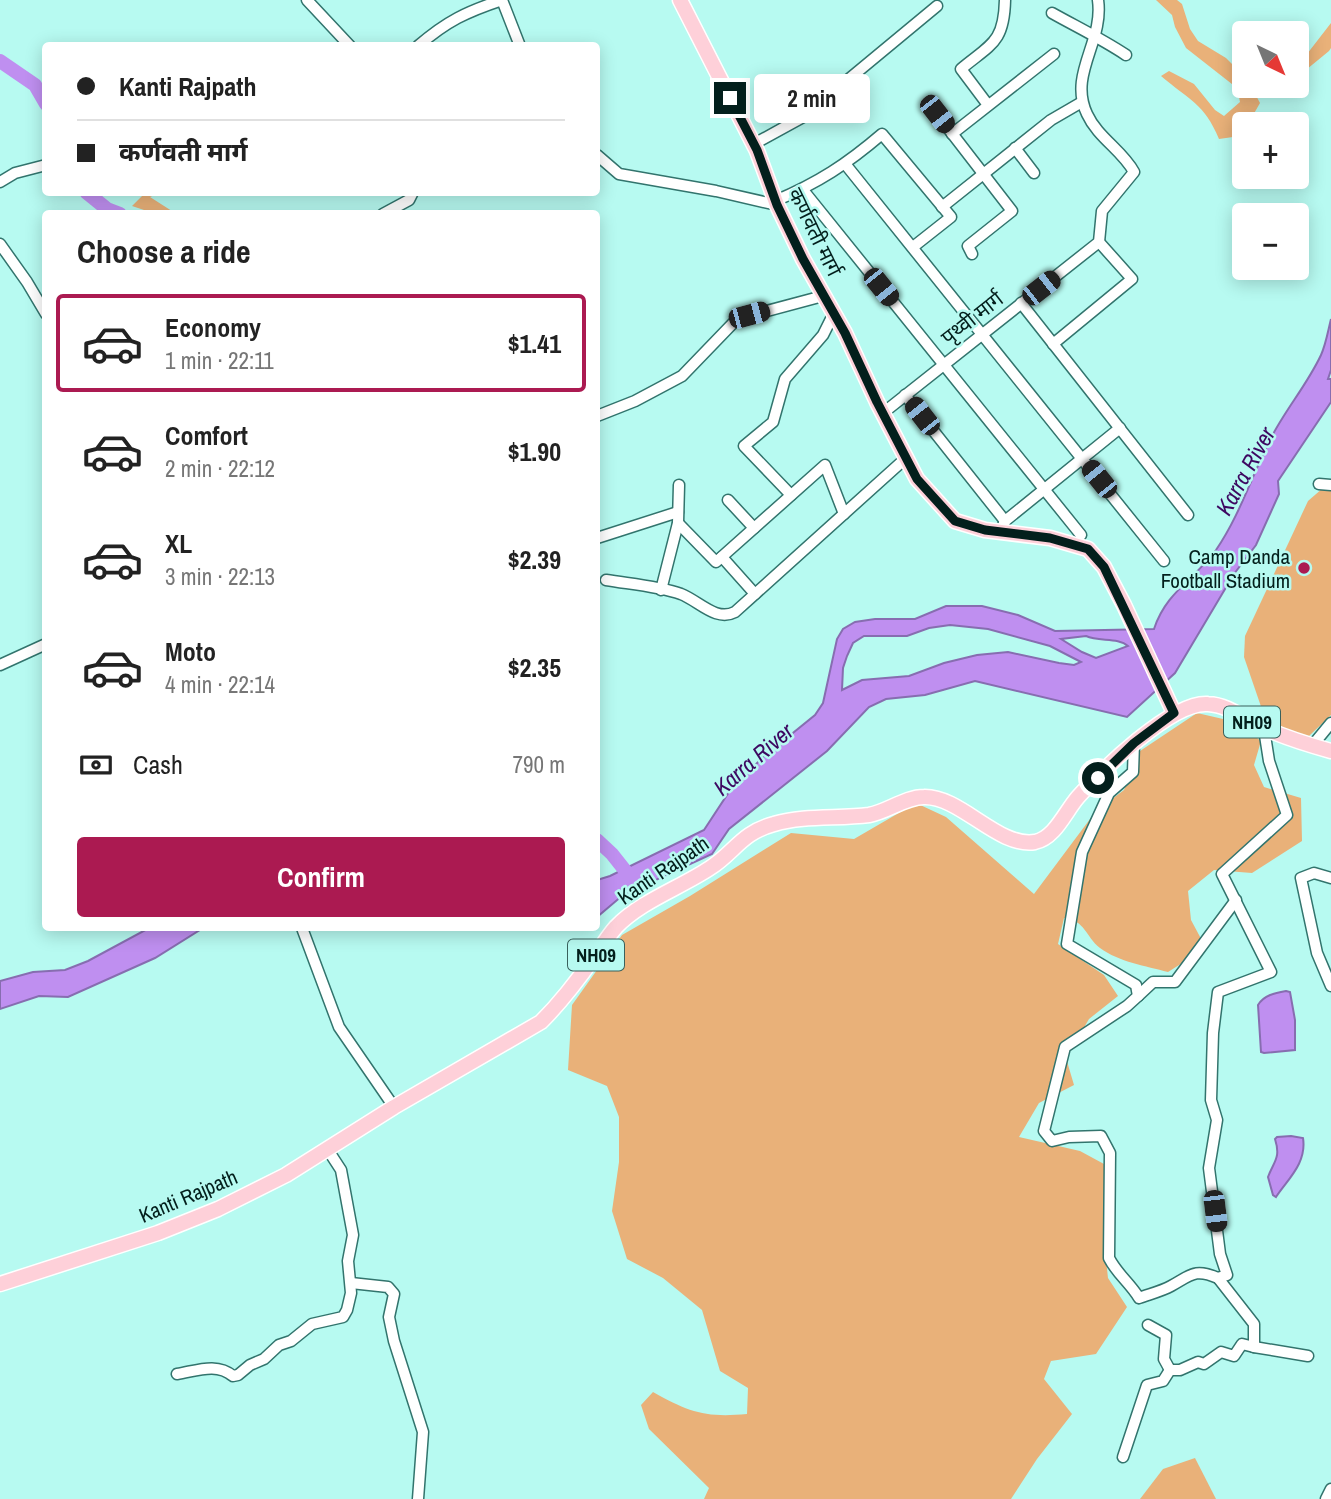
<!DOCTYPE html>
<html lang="en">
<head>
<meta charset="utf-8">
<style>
	:root { --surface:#fff; --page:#f2f2f2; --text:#222; --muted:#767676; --line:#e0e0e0; --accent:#ab1a51 }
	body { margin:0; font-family:"Archivo Narrow","Noto Sans Devanagari",sans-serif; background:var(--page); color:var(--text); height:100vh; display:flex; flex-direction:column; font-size:26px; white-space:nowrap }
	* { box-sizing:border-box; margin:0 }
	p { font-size:23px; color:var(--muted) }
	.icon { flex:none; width:38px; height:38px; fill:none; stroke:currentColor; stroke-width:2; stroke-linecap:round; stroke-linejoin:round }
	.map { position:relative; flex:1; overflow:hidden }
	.sheet { position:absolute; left:42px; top:210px; width:558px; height:721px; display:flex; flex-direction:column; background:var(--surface); border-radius:7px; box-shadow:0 4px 18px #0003 }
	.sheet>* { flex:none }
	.guide { position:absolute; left:42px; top:42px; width:558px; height:154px; border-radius:7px; box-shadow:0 4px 18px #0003; display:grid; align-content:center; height:154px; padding:0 35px; background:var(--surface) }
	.needle { width:46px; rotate:137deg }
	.controls { position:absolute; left:1232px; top:21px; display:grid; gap:14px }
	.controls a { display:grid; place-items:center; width:77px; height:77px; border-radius:7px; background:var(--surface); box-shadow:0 4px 18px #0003; font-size:35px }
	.end { position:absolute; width:32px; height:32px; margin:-16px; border:9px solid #031f1c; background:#fff; box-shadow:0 0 0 4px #fff }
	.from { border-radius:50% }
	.bubble { position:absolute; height:49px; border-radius:7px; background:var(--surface); box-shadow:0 4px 18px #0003; font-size:23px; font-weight:700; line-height:49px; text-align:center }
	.car { position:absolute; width:21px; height:42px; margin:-21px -10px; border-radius:9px; box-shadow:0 0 5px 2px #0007; background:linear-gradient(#222 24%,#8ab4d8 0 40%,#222 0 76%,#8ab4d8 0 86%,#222 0) }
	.guide b { display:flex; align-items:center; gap:24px; height:66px; font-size:26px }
	.guide b+b { border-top:2px solid var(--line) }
	.guide i { width:18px; height:18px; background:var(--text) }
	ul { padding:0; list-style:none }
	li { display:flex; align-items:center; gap:21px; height:98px; margin:0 14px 10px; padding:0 21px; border:4px solid transparent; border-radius:7px }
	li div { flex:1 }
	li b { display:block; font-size:26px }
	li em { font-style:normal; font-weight:700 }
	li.selected { border-color:var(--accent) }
	li>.icon { width:63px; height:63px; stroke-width:1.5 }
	h2 { padding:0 35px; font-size:32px; line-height:84px }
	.pay { display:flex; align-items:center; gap:18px; height:77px; padding:0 35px; font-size:26px }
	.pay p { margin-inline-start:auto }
	.primary-button { display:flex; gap:14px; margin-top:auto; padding:14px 35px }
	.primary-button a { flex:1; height:80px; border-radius:7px; background:var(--accent); color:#fff; font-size:28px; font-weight:700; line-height:80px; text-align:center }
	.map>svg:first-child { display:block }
	.green { fill:#e9b179 }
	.water { fill:#bf8ff0; stroke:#876db0; stroke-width:2; fill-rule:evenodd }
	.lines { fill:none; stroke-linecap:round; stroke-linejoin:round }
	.river { stroke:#bf8ff0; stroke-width:14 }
	.minor-casing { stroke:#32746d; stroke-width:13 }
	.major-casing { stroke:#fff; stroke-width:17 }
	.minor { stroke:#fff; stroke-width:10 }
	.major { stroke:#fed0d9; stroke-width:14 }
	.route { stroke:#031f1c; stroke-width:9 }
	.poi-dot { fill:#ab1a51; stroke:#b7faf1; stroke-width:2.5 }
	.labels { text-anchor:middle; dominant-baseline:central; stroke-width:5; stroke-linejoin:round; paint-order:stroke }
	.shield { fill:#b7faf1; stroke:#39615c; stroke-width:2 }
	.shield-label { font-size:19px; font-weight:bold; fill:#031f1c }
	.street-label { font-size:21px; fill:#031f1c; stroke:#b7faf1 }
	.poi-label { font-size:21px; fill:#031f1c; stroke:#b7faf1; text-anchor:end }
	.water-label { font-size:23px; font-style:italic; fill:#3d0861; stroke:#b7faf1 }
</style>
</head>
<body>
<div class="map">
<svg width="1331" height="1499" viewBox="0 0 1331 1499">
	<rect width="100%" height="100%" fill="#b7faf1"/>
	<g class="green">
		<path d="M1156,0H1177L1182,4L1190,29L1198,41L1226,58L1244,76V86H1251L1260,103L1248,124H1244V128L1233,137L1219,139C1204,103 1189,100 1161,76L1169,71L1194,84L1215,110L1224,116L1240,102L1237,88L1186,48L1175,27L1172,15Z"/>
		<path d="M1331,23V48L1329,51L1301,74L1297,75V58L1307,54Z"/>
		<path d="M145,193H159L150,197L175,213H153L132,206Z"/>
		<path d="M1323,488L1331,490V715L1308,737L1267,724L1244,657L1245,636L1308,501Z"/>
		<path d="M1197,713L1236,722L1261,741L1254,765L1264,787L1301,798L1302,841L1252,873L1214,870L1188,891L1191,920L1206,948L1168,972C1146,966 1119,962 1100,948C1085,936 1086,921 1064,918L1058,944L1104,975L1118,996L1089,1019L1066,1058L1074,1085L1039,1103L1019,1137L1080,1151L1104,1164L1107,1205L1103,1232L1108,1278L1127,1307L1096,1354L1051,1361L1044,1379L1072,1414L1037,1459L1011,1499H704L709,1488L649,1429L641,1405L653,1392C689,1412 705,1418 747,1414L748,1388L720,1371L702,1310L663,1278L627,1259L612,1211L619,1162V1117L607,1086L568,1070L572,1005L622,935L690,896L791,833L854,839L916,803L946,817L1034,894L1096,811L1124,790L1140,751Z"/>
		<path d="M1195,1458L1216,1499H1140L1163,1469Z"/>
	</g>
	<g class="water">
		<path d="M1331,319V370L1328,379H1331V402L1278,481L1279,494L1256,545L1234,574L1175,673L1127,717L975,681L925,695L886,699L869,707L827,751L729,829L712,854L623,895L597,917V880L610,876L704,830L729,792L762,758L815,715L823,703L837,639L843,629L855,622L875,619H915L946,606H982L1018,615L1055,631L1154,629C1166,592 1194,580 1216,550C1240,515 1252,475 1271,438C1285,410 1307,385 1321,355C1326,344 1328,331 1331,319ZM950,625L988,629L1050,646L1081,662L1074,665L1059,663L1008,652L977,655L944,663L909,676L862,680L842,690L843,668L847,656L853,643L864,636H907L929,628ZM1086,636C1099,642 1118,637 1128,646L1096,658L1082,652L1061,639Z"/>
		<path d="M149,928H203L155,958L68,997L39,996L0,1009V981L33,972L65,970L88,961Z"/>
		<path d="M1286,991L1290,992L1295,1020V1050L1264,1053L1261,1052L1258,1005C1264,995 1275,993 1286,991Z"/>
		<path d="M1291,1136L1303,1138C1307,1163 1288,1179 1276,1197L1273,1195L1268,1177C1274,1161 1281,1158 1275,1139L1277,1137Z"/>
	</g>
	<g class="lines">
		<g class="river">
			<path d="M0,61L35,85L46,104"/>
			<path d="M86,192L107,209L120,214"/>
			<path d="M597,840L612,854L631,878"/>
		</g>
		<defs>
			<g id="minor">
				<path d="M307,0L350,46"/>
				<path d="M502,0L520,46"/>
				<path d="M1052,13C1077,27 1102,39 1126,55"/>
				<path d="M418,46C447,21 466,12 502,0"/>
				<path d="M988,105L961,69C991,44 1004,43 1005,0"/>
				<path d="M937,114L1012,211L968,246L972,254"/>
				<path d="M952,134L1054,54"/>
				<path d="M754,144L803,117L937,6"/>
				<path d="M1015,148L1034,173"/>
				<path d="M597,155L619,174L716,191L777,205"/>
				<path d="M846,165L1164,561"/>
				<path d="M0,182L15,173L46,165"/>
				<path d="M803,190L1081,535"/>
				<path d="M775,201C818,183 847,164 882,134L951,217L913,247"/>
				<path d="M942,207L1051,120L1082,102"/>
				<path d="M383,214L409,200L413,192"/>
				<path d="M0,244L27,282L46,314"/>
				<path d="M1021,303L1188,515"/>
				<path d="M1053,344L1132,279L1099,242"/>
				<path d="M905,395L1005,521"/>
				<path d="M883,413L1099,242L1102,211L1134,172C1122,150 1098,138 1087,114C1068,74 1104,42 1098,0"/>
				<path d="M597,416L635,401L682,376L737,319L823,296"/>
				<path d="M1319,484L1331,485"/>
				<path d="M791,495L744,446L773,422L785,379L823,335L834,313"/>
				<path d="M728,500L754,528"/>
				<path d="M678,523L716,562L825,465L844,514"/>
				<path d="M1002,528L1005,521L1120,428"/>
				<path d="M597,538L678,512"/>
				<path d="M722,557L755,594"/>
				<path d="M606,580C630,584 658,586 681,594C699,601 716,622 735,612L906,458"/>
				<path d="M661,590L678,523L679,485"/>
				<path d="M0,665L46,644"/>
				<path d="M1264,729L1269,761L1287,815L1222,874L1271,972L1218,992L1213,1033L1211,1100L1217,1120L1209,1168L1220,1254L1227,1275L1218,1278L1254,1324V1347L1308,1356"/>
				<path d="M1134,743L1133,772L1109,793L1082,852L1067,944L1136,985L1138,996L1127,1006L1065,1047L1044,1131L1052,1141L1069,1137L1101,1136L1110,1153L1109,1258C1117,1274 1130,1283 1139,1298C1150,1294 1162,1291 1171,1286C1191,1275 1195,1268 1218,1278"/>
				<path d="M1312,746L1331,723"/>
				<path d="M1331,878L1314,873L1301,878L1317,953L1331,986"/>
				<path d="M302,928L339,1027L394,1107"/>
				<path d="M1138,996L1153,982H1175L1236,900"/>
				<path d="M351,1283L388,1287L394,1294L389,1317L394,1341L423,1432L418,1499"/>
				<path d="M1148,1325L1166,1335L1164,1359L1170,1370"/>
				<path d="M177,1374C196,1371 217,1362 233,1376L238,1375L250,1365L264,1359L279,1345L291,1341L312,1324L343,1317L347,1310L351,1293L348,1261L353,1235L341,1170L328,1150"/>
				<path d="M1123,1457L1147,1385L1163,1381L1170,1370H1180L1198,1362L1204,1364L1221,1352L1234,1356L1242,1344L1254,1347"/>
				<path d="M1326,1499L1331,1489"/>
			</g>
			<g id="major">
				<path d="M680,0L757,151L777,205L803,259L845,333L877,402L917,479L955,521L985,530L1050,538L1088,549L1104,567L1124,605L1174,713"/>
				<path d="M0,1284L158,1233L218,1209L286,1175L394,1107L541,1022C561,1002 578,980 594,957C601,948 608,936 616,927C641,901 680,888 710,868C735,852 741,833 774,824C804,815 838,819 869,815C887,812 905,797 924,797C961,796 998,848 1035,842C1055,838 1065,812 1078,797C1101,771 1172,701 1208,704C1230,705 1246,721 1266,729C1287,738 1309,745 1331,751"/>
			</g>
		</defs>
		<use href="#minor" class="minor-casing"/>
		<use href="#major" class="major-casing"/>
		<use href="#minor" class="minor"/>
		<use href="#major" class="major"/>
	</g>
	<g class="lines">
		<path class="route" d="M730,98L757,150L777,205L803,259L845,333L877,402L917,479L955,521L985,530L1050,538L1088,549L1104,567L1174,713L1134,743L1098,778"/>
	</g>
	<circle class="poi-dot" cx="1304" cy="568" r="7"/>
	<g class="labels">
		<g class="shield">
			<rect x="1224" y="706.5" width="56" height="31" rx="5"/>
			<rect x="568" y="939.5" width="56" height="31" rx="5"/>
		</g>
		<g class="shield-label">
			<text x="1252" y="722">NH09</text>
			<text x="596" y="955">NH09</text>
		</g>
		<g class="street-label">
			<text transform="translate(815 232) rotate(64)">कर्णवती मार्ग</text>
			<text transform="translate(972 318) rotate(-38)">पृथ्वी मार्ग</text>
			<text transform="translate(663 870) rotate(-34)">Kanti Rajpath</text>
			<text transform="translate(188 1196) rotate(-23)">Kanti Rajpath</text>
		</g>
		<g class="poi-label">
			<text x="1290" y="556">Camp Danda<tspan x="1290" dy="24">Football Stadium</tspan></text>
		</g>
		<g class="water-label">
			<text transform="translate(1245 471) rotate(-61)">Karra River</text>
			<text transform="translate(753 759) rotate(-41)">Karra River</text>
		</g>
	</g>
</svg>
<div class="controls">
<a><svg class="needle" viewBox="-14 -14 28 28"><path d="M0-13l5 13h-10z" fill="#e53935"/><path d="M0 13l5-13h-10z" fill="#767676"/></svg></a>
<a>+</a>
<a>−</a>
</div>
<i class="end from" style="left:1098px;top:778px"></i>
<i class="end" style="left:730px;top:98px"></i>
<div class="bubble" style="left:754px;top:74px;width:116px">2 min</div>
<i class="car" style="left:937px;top:114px;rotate:142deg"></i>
<i class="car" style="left:881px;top:287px;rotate:141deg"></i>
<i class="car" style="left:1041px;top:288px;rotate:52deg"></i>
<i class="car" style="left:749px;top:315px;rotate:75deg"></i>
<i class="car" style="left:922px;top:416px;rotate:322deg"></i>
<i class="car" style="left:1099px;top:479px;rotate:321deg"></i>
<i class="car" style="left:1215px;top:1211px;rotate:173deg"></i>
<div class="guide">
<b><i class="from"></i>Kanti Rajpath</b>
<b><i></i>कर्णवती मार्ग</b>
</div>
<section class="sheet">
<h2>Choose a ride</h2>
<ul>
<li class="selected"><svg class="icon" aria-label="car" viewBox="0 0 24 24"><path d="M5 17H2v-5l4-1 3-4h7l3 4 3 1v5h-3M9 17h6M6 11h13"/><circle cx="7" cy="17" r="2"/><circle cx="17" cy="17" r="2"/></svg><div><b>Economy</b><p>1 min · 22:11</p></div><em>$1.41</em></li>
<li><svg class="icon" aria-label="car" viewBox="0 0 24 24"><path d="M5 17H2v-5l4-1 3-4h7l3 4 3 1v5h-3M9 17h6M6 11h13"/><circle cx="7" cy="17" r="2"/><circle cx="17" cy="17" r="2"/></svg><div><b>Comfort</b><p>2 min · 22:12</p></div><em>$1.90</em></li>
<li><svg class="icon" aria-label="car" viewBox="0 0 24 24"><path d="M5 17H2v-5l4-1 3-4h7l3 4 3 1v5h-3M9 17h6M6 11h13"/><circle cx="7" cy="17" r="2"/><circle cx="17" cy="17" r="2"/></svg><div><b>XL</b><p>3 min · 22:13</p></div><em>$2.39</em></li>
<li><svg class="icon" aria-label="car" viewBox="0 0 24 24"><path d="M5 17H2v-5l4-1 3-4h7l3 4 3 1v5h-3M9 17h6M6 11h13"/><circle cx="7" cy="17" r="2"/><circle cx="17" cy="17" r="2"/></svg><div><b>Moto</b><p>4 min · 22:14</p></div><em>$2.35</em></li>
</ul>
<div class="pay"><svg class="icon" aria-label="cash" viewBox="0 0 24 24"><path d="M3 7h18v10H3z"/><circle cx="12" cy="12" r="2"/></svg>Cash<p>790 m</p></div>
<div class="primary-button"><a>Confirm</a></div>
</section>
</div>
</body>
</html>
